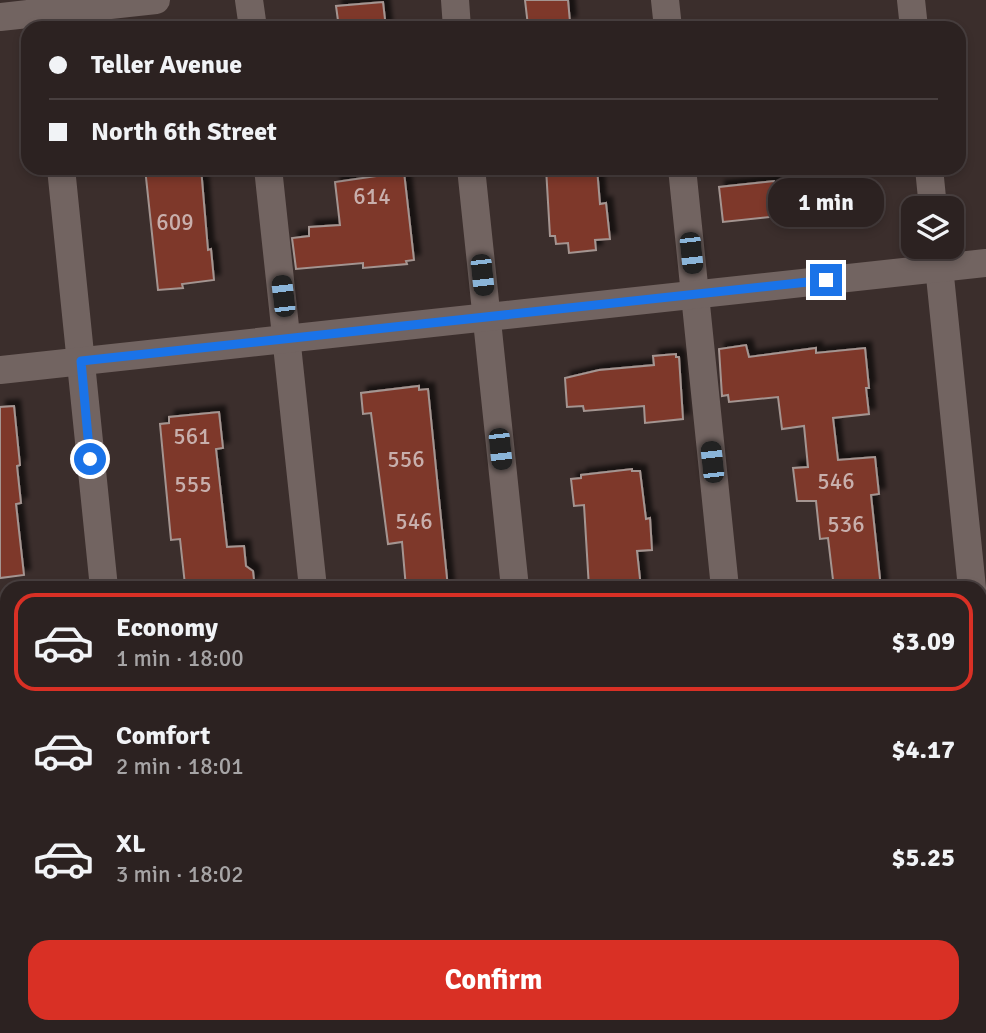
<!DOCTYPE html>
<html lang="en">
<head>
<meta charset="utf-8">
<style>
	:root { --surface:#2c2221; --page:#382f2e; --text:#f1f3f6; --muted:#a6a4a5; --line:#483f3f; --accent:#d93025 }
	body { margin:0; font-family:Signika,sans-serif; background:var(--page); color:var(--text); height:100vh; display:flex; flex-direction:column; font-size:26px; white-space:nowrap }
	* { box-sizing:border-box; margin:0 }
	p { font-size:23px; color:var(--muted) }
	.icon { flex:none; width:38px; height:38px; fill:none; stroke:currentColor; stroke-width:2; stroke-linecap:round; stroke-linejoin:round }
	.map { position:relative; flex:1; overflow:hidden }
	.details { position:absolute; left:0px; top:581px; width:987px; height:453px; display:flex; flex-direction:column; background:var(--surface); border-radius:21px 21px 0 0; box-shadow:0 4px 10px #0003,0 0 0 2px var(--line) }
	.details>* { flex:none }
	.hud { position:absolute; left:21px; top:21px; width:945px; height:154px; border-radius:21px; box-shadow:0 4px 10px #0003,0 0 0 2px var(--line); display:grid; align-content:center; height:154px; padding:0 28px; background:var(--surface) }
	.fabs { position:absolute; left:901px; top:196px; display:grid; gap:14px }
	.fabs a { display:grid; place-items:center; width:63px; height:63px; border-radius:14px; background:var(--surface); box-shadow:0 4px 10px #0003,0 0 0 2px var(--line); font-size:35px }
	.end { position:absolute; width:32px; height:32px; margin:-16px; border:9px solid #1a73e8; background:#fff; box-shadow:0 0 0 4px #fff }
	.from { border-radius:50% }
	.bubble { position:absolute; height:49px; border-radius:21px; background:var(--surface); box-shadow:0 4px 10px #0003,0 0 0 2px var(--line); font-size:23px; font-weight:700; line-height:49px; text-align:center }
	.car { position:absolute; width:21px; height:42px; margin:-21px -10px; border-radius:9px; box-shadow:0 0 5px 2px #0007; background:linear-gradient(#222 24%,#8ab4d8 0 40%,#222 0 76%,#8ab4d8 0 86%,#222 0) }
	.hud b { display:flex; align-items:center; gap:24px; height:66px; font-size:26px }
	.hud b+b { border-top:2px solid var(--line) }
	.hud i { width:18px; height:18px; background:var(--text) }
	ul { padding:12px 0 0; list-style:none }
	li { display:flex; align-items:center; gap:21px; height:98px; margin:0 14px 10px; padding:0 14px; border:4px solid transparent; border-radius:21px }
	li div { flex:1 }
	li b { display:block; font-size:26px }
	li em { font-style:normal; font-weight:700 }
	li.current { border-color:var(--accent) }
	li>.icon { width:63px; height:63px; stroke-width:1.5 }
	.primary-button { display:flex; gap:14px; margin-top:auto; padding:14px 28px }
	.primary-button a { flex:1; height:80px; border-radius:21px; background:var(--accent); color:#fff; font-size:28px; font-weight:700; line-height:80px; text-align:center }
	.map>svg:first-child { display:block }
	.green { fill:#7b4940 }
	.building { fill:#7e382c; stroke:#a49591; stroke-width:2; filter:url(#shadow) }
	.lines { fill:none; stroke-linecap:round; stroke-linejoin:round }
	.path { stroke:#6f6361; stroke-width:4.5; stroke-dasharray:5 5; stroke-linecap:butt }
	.minor { stroke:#726461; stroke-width:28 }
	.route { stroke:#1a73e8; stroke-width:9 }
	.labels { text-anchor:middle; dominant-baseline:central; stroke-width:7; stroke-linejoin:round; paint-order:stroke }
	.number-label { font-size:23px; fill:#c8afac }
</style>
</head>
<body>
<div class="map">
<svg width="986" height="1033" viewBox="0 0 986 1033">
	<defs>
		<filter id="shadow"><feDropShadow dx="6" dy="-6" stdDeviation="2" flood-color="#0009"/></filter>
	</defs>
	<rect width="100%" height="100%" fill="#3b2e2c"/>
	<path class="green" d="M980,941L986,999V1033H584V1027H980Z"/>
	<g class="building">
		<path d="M525,0H568L570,22L528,26Z"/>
		<path d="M383,2L386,28H339L336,6Z"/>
		<path d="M145,168H201L208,250L211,249L214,280L182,284L183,288L158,290Z"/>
		<path d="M546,168H597L600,204L606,203L610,239L595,240L596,250L569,253L568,243L556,244L555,236H550Z"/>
		<path d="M404,172L414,260L406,261L407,264L363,268V263L296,269L292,238L309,236V227L340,225L335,182Z"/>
		<path d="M774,181L775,188L822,184L823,187L839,185L842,215L803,220V218L789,219L788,215L723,222L719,187Z"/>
		<path d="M746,345L749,357L816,348V353L865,348L869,388H866L869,414L833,418L838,460L875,457L879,494L871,495L881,588H834L828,538L820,539L816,501H797L793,468L808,467L804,426L782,429L778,397L729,402L728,395L722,396L719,349Z"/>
		<path d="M676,354V357H679L683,419L645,423L644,406L584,411L583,406L567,407L565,378L599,370L654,365L653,356Z"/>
		<path d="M419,386V390L428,389L448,588H406L402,542L388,544L371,413L363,414L361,393Z"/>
		<path d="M14,406L20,465L17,466L21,503L16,504L24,575L0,578V407Z"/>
		<path d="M219,412L223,448L216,449L227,547L244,546L246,566L253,571L254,580L248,586L232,588L231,580L185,585L180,539L171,540L160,424L169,423V417Z"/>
		<path d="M632,469V471H640L646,519L650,518L652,550L637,551L641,588H589L584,505L574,506L571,479L581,478V475Z"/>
	</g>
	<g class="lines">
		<path class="path" d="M784,1027L785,1033"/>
		<g class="minor">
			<path d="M249,0L253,28"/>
			<path d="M455,0L457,28"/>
			<path d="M665,0L668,28"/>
			<path d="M911,0L914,28"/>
			<path d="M0,17L156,0"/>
			<path d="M61,168L104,588"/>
			<path d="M268,168L313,588"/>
			<path d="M471,168L515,588"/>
			<path d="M682,168L725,588"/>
			<path d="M929,168L933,208"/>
			<path d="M937,247L972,588"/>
			<path d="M0,370L986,263"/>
			<path d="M980,666L986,724"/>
			<path d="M980,832H986"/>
			<path d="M0,936H7"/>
			<path d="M149,1027L150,1033"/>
			<path d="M357,1027V1033"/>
			<path d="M563,1027V1033"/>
		</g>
	</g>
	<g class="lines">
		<path class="route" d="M90,459L81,361L826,280"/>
	</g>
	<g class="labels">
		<g class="number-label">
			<text x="372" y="196">614</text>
			<text x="175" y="222">609</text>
			<text x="192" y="436">561</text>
			<text x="406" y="459">556</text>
			<text x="836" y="481">546</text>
			<text x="193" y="484">555</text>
			<text x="414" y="521">546</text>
			<text x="846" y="524">536</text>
		</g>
	</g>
</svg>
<div class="fabs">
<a><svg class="icon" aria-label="layers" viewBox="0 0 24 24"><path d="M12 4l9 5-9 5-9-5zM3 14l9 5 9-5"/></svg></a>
</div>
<i class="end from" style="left:90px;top:459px"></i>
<i class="end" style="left:826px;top:280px"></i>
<div class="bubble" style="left:768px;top:178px;width:116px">1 min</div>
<i class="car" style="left:691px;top:253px;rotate:174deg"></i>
<i class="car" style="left:482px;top:275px;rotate:174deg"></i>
<i class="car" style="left:283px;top:296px;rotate:353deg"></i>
<i class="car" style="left:500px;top:449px;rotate:174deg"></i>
<i class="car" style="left:712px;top:462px;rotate:354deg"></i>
<div class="hud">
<b><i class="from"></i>Teller Avenue</b>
<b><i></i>North 6th Street</b>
</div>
<section class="details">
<ul>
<li class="current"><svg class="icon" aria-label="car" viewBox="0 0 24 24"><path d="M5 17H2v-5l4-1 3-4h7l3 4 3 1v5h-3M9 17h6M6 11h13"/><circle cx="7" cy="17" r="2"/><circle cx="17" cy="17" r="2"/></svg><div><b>Economy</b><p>1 min · 18:00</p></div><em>$3.09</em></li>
<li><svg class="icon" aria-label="car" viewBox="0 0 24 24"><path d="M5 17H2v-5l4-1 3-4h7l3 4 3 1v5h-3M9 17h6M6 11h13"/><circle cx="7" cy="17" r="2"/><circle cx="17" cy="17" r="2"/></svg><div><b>Comfort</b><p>2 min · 18:01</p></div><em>$4.17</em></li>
<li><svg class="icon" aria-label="car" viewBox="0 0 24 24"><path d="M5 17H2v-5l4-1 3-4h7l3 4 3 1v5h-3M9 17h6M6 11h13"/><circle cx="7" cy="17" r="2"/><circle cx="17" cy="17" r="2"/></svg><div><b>XL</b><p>3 min · 18:02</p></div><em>$5.25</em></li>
</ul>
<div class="primary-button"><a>Confirm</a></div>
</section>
</div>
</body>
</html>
